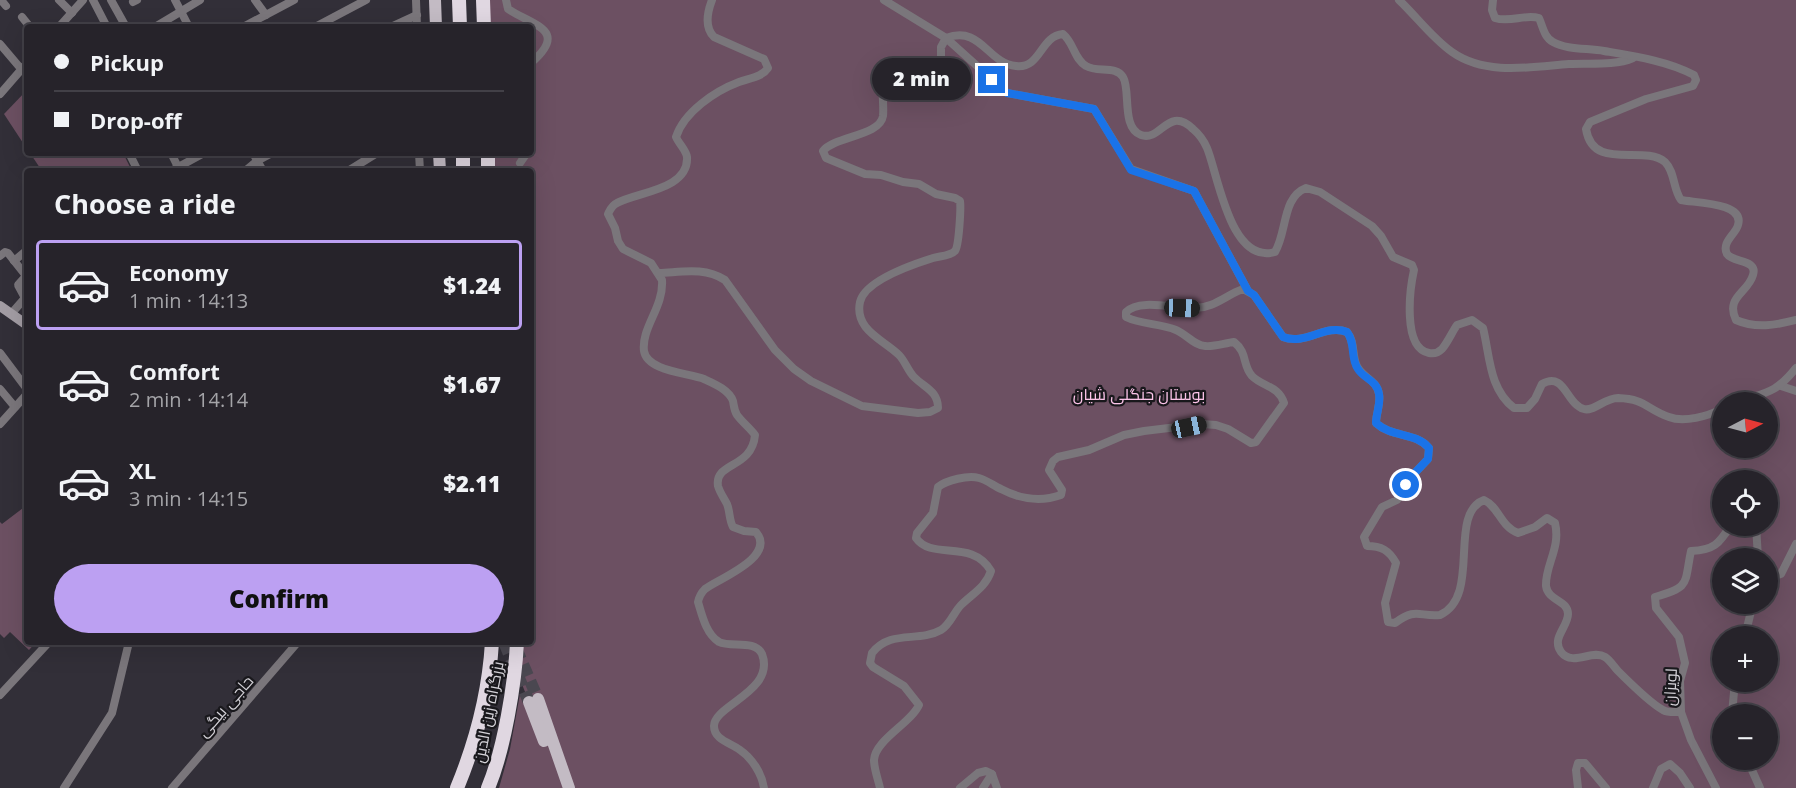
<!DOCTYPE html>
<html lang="en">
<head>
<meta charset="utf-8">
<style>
	:root { --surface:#26232a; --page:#2e2b32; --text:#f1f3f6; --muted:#a4a4a8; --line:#424047; --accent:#bca0f2 }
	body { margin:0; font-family:"Open Sans",Cairo,sans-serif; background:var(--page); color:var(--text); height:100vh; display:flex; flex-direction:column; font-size:22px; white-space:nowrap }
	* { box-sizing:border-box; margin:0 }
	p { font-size:20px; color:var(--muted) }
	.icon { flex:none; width:33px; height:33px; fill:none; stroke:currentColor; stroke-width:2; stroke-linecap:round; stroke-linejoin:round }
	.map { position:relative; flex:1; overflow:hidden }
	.details { position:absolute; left:24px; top:168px; width:510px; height:477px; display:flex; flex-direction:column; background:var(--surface); border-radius:6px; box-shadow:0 6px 24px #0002,0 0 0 2px var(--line) }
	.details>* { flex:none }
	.hud { position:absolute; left:24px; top:24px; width:510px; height:132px; border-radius:6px; box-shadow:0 6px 24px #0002,0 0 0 2px var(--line); display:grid; align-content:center; height:132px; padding:0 30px; background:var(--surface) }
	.needle { width:39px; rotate:84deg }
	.tools { position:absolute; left:1712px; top:392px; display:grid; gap:12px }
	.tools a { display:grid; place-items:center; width:66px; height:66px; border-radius:50%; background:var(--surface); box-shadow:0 6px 24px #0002,0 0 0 2px var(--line); font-size:30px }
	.end { position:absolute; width:27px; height:27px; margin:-14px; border:8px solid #1a73e8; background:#fff; box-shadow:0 0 0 3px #fff }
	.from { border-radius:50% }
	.bubble { position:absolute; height:42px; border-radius:21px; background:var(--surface); box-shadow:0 6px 24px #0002,0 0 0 2px var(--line); font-size:20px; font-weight:800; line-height:42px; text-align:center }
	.car { position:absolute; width:18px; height:36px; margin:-18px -9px; border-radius:8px; box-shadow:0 0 4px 2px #0007; background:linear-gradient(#222 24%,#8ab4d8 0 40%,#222 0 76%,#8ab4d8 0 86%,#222 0) }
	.hud b { display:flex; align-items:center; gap:21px; height:57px; font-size:22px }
	.hud b+b { border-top:2px solid var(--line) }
	.hud i { width:15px; height:15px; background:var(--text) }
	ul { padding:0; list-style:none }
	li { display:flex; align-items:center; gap:18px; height:90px; margin:0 12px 9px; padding:0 18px; border:3px solid transparent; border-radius:6px }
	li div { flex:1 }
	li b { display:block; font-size:22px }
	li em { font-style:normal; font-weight:800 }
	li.current { border-color:var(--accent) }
	li>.icon { width:54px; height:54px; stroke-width:1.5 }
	h2 { padding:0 30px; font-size:27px; line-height:72px }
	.action { display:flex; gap:12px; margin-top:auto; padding:12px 30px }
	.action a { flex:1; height:69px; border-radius:36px; background:var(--accent); color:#111; font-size:24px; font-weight:800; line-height:69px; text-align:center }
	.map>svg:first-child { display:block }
	.green { fill:#6c5062; fill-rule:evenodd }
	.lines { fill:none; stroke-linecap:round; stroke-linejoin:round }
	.primary-tunnel { stroke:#4a4750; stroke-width:12; stroke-dasharray:12 6; stroke-linecap:butt }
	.street { stroke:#7a767b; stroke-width:8 }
	.secondary { stroke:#a39da4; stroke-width:10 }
	.primary { stroke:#c3bbc4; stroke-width:12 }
	.highway { stroke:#e0d7e1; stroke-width:14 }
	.route { stroke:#1a73e8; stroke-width:8 }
	.labels { text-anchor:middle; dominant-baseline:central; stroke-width:4.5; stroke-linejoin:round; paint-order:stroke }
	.park-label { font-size:16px; fill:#fcc4e9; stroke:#19181c }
	.street-label { font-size:16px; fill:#d4d2d8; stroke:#19181c }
</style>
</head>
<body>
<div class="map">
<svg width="1796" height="788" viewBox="0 0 1796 788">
	<rect width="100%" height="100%" fill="#322f38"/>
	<g class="green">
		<path d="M482,0H1796V788H499L510,749L520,694L523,703L529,702L514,664L515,642H531V171H487L486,153H531V27H482ZM1722,402H1767V447H1722ZM1722,480H1767V525H1722ZM1722,558H1767V603H1722ZM1722,636H1767V681H1722ZM1722,714H1767V759H1722Z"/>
		<path d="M27,90V149L4,114Z"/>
		<path d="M30,153H123L132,171H42Z"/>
		<path d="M27,505V642H36L29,650L10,632L4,638L0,634V522L2,524Z"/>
	</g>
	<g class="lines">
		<g class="primary-tunnel">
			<path d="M504,642L529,702"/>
			<path d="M516,648L538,699"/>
		</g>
		<g class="street">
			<path d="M1,0L6,6"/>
			<path d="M59,0L72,13"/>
			<path d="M93,0L107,27"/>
			<path d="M111,0L126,27"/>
			<path d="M175,0L189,27"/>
			<path d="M255,0L266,15"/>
			<path d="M416,0L417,27"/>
			<path d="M506,0L508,9C534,26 569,30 531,63"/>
			<path d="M712,0C707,13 704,27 714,37L764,59L768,68C762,77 750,78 739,82C715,91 684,112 676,137C679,144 686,150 687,157C689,190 636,192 617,203C612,205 610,210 608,214L615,228L618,241L623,249L651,263L662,280C664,307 641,328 644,351C647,371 688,373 704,379C715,384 729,390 733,401C734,406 734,410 737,415C742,422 750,428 755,435C752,469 714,462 718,486C720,493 724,498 727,504C730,511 729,520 733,527L744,531L756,532C777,557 718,579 705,589C701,593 699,597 698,602C702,615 706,634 719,642C731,648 755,639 762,654C776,691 714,705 714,726C714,740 731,743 740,750C752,758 762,774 764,788"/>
			<path d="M884,0L946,38L1007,93L1094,109L1131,169L1194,191L1248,291"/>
			<path d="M1399,0C1417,17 1432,38 1452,52C1486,76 1531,67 1569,64C1590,63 1615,66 1633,58"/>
			<path d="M1493,0L1492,10L1495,18C1510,23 1524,14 1539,18C1543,27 1544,37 1553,42C1567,50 1588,48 1604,51C1634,56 1668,61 1694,75L1696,80L1693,86L1646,99L1590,122L1586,129C1593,172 1643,144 1665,162C1675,172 1673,189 1681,200C1694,203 1745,202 1738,225C1736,234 1721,242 1727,254C1733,263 1758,259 1753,275C1748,293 1725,297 1736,320C1756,329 1776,325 1796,320"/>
			<path d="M133,2L137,0"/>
			<path d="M22,17L30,27"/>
			<path d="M59,27L83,0"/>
			<path d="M155,27L200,0"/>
			<path d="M243,27L294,0"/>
			<path d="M315,27L366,0"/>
			<path d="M391,27L417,15"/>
			<path d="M0,44L22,70"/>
			<path d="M0,94L27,63"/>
			<path d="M129,153L138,171"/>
			<path d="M171,153L180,171"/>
			<path d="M253,153L263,171"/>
			<path d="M419,153L420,171"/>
			<path d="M520,163L527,153"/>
			<path d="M171,171L204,153"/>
			<path d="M245,171L257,161L272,153"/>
			<path d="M348,171L377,153"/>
			<path d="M0,256L5,252L8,253L27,277"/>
			<path d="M14,261L27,250"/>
			<path d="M659,273C683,272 704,267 725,280L775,350L794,369L811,381L862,406L918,413L930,412L938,408C938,391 925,388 914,377C908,371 905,361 899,355C884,340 854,330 860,302C865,280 914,264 933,258C939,256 950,256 955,251C959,246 961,208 960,201L955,198L936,194L919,184L903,182L881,175L865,174L826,158L823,151C835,136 880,136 883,116C884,107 882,97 883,87L887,84L929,79L941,74V47L946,38C981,25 987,63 1016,66C1041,69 1040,36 1063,34C1074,43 1074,59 1086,66C1097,73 1116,65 1123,77C1131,90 1121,128 1141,135C1161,142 1168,105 1193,129C1199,134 1204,141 1207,148C1218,174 1230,265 1275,252C1287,233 1282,197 1306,188L1320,192L1372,226L1381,236L1393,257L1412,265L1414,270C1410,288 1402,348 1429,353C1434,354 1439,352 1442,349C1448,342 1452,332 1457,325L1472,320L1483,328C1490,356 1489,389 1514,408H1527L1535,399L1542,384C1565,371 1566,404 1584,409C1593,412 1605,398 1618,398C1646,399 1646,409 1669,417C1684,423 1708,416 1722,409"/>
			<path d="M11,314L25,298L18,285L26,276"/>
			<path d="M0,353L27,389"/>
			<path d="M1781,386L1796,391"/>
			<path d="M0,389L15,407"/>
			<path d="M1738,402C1767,392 1776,393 1796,368"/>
			<path d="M0,424L27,394"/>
			<path d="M1756,525L1758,558"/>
			<path d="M1767,570L1774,576L1781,574L1796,544"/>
			<path d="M1745,636L1753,603"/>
			<path d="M0,695L49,642"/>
			<path d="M1732,714L1735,681"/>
			<path d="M1747,759L1760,788"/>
			<path d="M64,788L112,713L129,642"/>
			<path d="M172,788L298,642"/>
			<path d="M880,788C878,779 874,769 874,760C875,740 911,723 919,705L904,686L873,667L870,663L872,653C891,629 918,643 941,630C950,625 954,612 961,605C972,594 986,587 991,571C972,538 932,561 916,538L917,533L933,513L938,487C947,480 968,475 979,478C987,480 994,486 1001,489C1020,499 1041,502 1061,495L1062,490L1049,470L1053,461L1058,457L1089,450L1124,435L1144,431L1202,424L1216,425L1228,429L1251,443L1256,442L1284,403C1279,386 1263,387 1252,376C1242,365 1248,353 1234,342C1225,343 1214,347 1205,346C1195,346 1186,334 1176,330C1160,323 1142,325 1126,317V312C1140,298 1175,309 1195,308C1214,308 1226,295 1243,289L1254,295L1283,337C1305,346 1326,323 1347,332C1355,342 1352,353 1356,364C1360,377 1377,379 1379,394C1381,404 1376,413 1376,423C1392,438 1416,432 1429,448L1428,459L1410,478L1397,500L1382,507L1364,537L1367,546C1381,546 1389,550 1396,563L1385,603L1388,622L1395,623C1416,607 1419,617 1440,615C1482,596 1447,514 1484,500C1499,507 1501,527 1518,533L1535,527L1547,518L1555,523C1561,548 1545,565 1546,586C1548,601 1568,600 1568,614C1568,627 1551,638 1561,652C1573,667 1592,649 1605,657C1610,660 1614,667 1618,671C1629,682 1650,703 1663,710C1668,713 1675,712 1681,712"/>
			<path d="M960,788L978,773L986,771L992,774L997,788"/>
			<path d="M983,788L992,774"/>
			<path d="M1578,788L1576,770L1578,763H1585L1606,788"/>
			<path d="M1653,788L1661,769L1670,764L1680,773L1690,788"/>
			<path d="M1716,788L1691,740L1681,712L1680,681L1685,663L1679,637L1656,608L1655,597C1691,587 1684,584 1691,551C1714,550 1719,544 1731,525"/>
		</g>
		<path class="secondary" d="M0,306L27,325"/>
		<g class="primary">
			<path d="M435,0L436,27"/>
			<path d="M439,153L440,171"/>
			<path d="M538,699L569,788"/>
			<path d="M529,702L544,741"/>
		</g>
		<g class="highway">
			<path d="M459,0L460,27"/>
			<path d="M483,0L484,27"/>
			<path d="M463,153V171"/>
			<path d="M488,153V171"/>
			<path d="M457,788C476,742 489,692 492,642"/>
			<path d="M488,788C504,750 515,684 517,642"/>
		</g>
	</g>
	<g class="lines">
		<path class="route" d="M992,80L1007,93L1094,109L1131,170L1194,191L1248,291L1254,295L1283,337C1305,346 1326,323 1347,332C1356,343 1350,358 1358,369C1364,379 1377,380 1379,394C1381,404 1376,413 1376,423C1392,438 1416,432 1429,448L1428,459L1410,478L1406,485"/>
	</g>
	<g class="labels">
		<g class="park-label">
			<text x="1139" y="394">بوستان جنگلی شیان</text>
		</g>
		<g class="street-label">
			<text transform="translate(1670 687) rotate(-87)">لویزان</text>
			<text transform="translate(225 706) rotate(-49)">حاجی بیگی</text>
			<text transform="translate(488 712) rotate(-79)">بزرگراه زین الدین</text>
		</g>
	</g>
</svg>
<div class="tools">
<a><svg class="needle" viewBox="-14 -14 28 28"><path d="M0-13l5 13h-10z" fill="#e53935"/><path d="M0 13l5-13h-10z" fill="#a4a4a8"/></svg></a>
<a><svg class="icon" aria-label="locate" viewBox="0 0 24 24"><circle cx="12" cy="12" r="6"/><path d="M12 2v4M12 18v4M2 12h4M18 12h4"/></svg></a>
<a><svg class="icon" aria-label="layers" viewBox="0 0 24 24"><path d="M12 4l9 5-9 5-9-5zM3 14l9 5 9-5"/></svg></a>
<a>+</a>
<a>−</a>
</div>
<i class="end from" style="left:1406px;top:485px"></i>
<i class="end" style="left:992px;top:80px"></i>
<div class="bubble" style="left:872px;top:58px;width:99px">2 min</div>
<i class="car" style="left:1182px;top:308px;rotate:92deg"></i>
<i class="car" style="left:1189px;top:427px;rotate:78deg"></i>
<div class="hud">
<b><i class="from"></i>Pickup</b>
<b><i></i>Drop-off</b>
</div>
<section class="details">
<h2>Choose a ride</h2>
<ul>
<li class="current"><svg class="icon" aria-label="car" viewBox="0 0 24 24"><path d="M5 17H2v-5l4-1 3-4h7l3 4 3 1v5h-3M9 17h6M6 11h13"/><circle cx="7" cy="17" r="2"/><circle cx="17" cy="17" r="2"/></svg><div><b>Economy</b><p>1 min · 14:13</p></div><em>$1.24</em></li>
<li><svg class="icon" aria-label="car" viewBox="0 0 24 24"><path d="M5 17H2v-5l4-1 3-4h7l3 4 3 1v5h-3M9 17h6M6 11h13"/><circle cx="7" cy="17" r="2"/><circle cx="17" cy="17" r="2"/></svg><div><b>Comfort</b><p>2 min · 14:14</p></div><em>$1.67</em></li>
<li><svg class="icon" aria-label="car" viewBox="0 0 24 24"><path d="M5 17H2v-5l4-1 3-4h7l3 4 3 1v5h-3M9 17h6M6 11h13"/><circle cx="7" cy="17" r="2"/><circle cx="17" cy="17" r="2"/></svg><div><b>XL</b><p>3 min · 14:15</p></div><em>$2.11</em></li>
</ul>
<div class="action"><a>Confirm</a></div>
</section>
</div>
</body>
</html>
